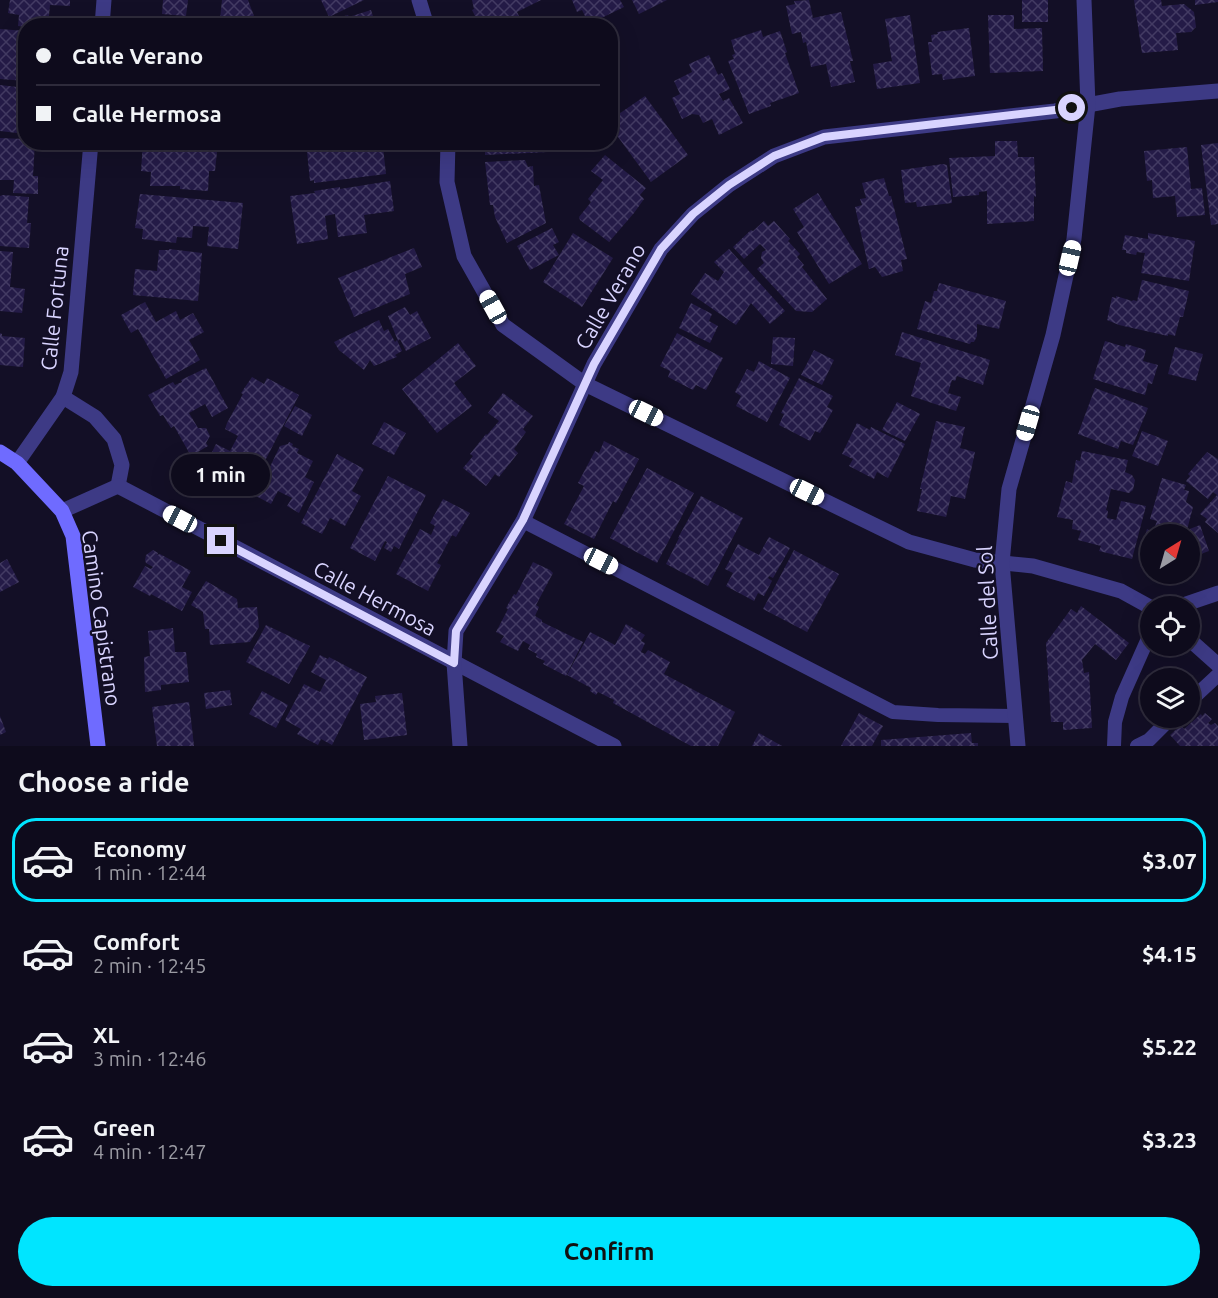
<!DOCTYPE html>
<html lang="en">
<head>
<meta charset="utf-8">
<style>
	:root { --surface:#0e0b1c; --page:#1c1929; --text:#f1f3f6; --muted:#9b9ba3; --line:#2e2b3b; --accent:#00e5ff }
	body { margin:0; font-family:Ubuntu,sans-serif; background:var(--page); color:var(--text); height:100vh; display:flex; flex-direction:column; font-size:22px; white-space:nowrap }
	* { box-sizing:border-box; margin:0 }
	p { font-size:20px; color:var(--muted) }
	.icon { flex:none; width:33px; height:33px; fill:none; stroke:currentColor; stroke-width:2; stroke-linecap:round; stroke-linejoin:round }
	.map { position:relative; height:746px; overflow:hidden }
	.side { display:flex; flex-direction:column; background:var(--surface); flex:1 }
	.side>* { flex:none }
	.top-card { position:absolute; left:18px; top:18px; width:600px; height:132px; border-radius:24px; box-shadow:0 6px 24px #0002,0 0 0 2px var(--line); display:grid; align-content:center; height:132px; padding:0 18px; background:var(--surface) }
	.needle { width:39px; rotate:37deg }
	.tools { position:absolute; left:1140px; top:524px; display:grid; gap:12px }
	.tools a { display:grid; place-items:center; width:60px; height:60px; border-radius:50%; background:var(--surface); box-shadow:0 6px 24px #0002,0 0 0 2px var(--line); font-size:30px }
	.end { position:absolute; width:27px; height:27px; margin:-14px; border:8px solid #d9d4ff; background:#111; box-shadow:0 0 0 3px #111 }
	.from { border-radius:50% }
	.bubble { position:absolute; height:42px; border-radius:21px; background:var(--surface); box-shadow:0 6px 24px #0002,0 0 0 2px var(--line); font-size:20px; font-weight:700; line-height:42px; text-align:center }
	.car { position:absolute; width:18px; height:36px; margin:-18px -9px; border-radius:8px; box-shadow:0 0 4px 2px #0007; background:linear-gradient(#fff 24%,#345 0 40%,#fff 0 76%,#345 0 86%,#fff 0) }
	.top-card b { display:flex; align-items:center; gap:21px; height:57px; font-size:22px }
	.top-card b+b { border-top:2px solid var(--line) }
	.top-card i { width:15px; height:15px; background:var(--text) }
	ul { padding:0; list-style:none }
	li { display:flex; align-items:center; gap:18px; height:84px; margin:0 12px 9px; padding:0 6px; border:3px solid transparent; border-radius:24px }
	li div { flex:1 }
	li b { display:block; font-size:22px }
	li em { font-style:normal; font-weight:700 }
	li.current { border-color:var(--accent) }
	li>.icon { width:54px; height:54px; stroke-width:1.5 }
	h2 { padding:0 18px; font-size:27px; line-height:72px }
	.button { display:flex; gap:12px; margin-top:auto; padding:12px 18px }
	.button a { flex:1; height:69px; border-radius:36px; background:var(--accent); color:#111; font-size:24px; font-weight:700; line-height:69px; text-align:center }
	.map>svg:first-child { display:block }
	.building { fill:url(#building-cross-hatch) }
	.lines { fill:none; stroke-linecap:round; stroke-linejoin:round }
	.service { stroke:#3d3a85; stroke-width:14 }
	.minor { stroke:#3d3a85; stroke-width:15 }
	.tertiary { stroke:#3d3a85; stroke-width:15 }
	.secondary { stroke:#6f6bff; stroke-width:15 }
	.route { stroke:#d9d4ff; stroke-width:8 }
	.labels { text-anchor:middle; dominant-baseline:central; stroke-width:4.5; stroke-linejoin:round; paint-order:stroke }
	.street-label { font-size:21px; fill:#d9d4ff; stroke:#130f26 }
</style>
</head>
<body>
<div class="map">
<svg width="1218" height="746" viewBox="0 0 1218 746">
	<defs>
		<pattern id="building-cross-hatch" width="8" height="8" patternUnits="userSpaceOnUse" patternTransform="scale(1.5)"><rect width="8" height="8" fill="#241b47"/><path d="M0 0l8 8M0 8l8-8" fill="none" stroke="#433b63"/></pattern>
	</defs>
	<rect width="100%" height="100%" fill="#130f26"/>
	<g class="building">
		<path d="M10,0H70V6L50,5L48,26L26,27L18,26L19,15L8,13Z"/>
		<path d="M163,0H188L186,16L162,14Z"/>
		<path d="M222,0H248L257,24L220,19Z"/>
		<path d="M321,0H364L329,17Z"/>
		<path d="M472,0H541L517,12L521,20L509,26H495L494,23L480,26L472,10L474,9Z"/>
		<path d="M572,0H620L624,7L589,24L582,10L577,12Z"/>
		<path d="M632,0H667L639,14Z"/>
		<path d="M809,0L813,18L841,12L853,61H850L855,82L831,87L826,64L811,67L806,42L803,43L801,32L792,34L786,6L795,4L794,1Z"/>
		<rect x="1022" y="0" width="26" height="22"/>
		<path d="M1134,0H1161L1162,6L1184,4L1194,12L1196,27L1191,32L1176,33L1178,50L1142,53Z"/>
		<path d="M1195,0H1218V2L1195,5Z"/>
		<path d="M371,10L376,26H326L342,20L341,17L348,15L349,17Z"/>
		<path d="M910,15L920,83L877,89L873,64L892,61L885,19Z"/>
		<path d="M988,15H1014V29L1042,28L1043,71L990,73Z"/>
		<path d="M969,28L975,76L943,80L942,74L932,75L928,42H932L931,35L938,34L937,32Z"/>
		<path d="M0,29L26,31V81L0,79Z"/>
		<path d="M761,30L763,37L780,31L787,52L785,53L799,93L770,103L771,106L749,114L728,61L734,59L732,55L735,54L731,40Z"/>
		<path d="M709,55L718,75L722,73L730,89L719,94L723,101L729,98L743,123L719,135L712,119L703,123L699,115L692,114L682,119L672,98L680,94L674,81L692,72L689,64Z"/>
		<path d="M0,85L26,88V115L18,114L17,133L0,131Z"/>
		<path d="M645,96L688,155L651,182L610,126V120Z"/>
		<path d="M0,138L26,139V142H35L33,176H38V194L13,193L14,180H0Z"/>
		<path d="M995,141H1017L1018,157H1034L1036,197L1034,196V221L987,224V191L979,192V195L953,197L949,158L995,156Z"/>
		<path d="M143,142L205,145L204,151L217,152L215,171H209L208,191L180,189V186H150L151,172L141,171Z"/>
		<path d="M306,142H356V150L383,147L386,174L314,183V180L310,181Z"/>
		<path d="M481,142H548V152L485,155V146H481Z"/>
		<path d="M1218,143V224L1211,225L1201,145Z"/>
		<path d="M1187,147L1191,189L1202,188L1205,215L1177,217L1175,196L1153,198L1152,180L1147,181L1144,151Z"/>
		<path d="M605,155L646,188L640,195L644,199L634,213L609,242L580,220L579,217L591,202L588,199L603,180L591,171Z"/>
		<path d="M525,160L528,167L533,166L534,186L539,185L546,223L507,243L495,217L493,205H490L485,162Z"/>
		<path d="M943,164L947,165L952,203L917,207L916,202L905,203L901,170Z"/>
		<path d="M884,178L889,196H891L907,259L901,260L903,271L882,277L875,267L869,269L855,207L862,205L860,199L866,198L862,183Z"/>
		<path d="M390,181L394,211L364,215L367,233L338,237L335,214L325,216L328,239L297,244L290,196L315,193L314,191L340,187V189Z"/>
		<path d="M818,193L862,264L829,284L797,232L804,227L793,209Z"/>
		<path d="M140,194L243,203L238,249L207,246L209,227L193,226L192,238L177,237L176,243L142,239L143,229L135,228Z"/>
		<path d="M3,195L29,197L27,223H31L29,248L0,246V196Z"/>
		<path d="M764,221L768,226L774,221L790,239L788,241L800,254L797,257L804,265L802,267L827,299L812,312L796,311L757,269L764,263L761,258L762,252L766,250L760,244L744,259L733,247L751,230L753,231Z"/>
		<path d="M552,228L559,242L553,245L559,255L530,270L517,246Z"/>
		<path d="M573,233L613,258L582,307L543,282Z"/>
		<path d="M1148,233L1195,241L1189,281L1141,273L1145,253L1137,252L1136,255L1126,253V250H1122L1125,235L1148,239Z"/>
		<path d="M414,248L422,267L405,274L410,294L354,317L338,278Z"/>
		<path d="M169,249L202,253L198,301L133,295L135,269L157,271L159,250H169Z"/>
		<path d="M729,249L785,311L770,324L751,303L736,325L691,294L705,273L718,281L724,272L714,262Z"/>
		<path d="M0,251L13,252L10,287L25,289L22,313L0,311Z"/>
		<path d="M1142,280L1189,291L1183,317H1180L1175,336L1168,334V336L1119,325L1107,320L1112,297L1116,298V296L1132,301L1133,300L1137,301Z"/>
		<path d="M939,283L1006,301L999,329L977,324V336L974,342H971L970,344L917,329L925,301L931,303L934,291H937Z"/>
		<path d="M145,302L156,322L176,311L180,320L193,313L204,332L189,340L200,360L166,379L138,329L131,333L121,315Z"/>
		<path d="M691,303L712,314L709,321L718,326L710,343L679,328Z"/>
		<path d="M405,307L410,315L417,311L431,338L406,351L400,339L398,341L388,316Z"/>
		<path d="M379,320L384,331L388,329L395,342L397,340L402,351L395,355L397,357L374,366L370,360L364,370L339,350L334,342Z"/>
		<path d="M902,332L990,360L983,385L957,376L955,381L952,380L948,393L961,397L956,411L911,396L921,363L895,355Z"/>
		<path d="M0,333L2,334V336L25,338L23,367L0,365Z"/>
		<path d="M677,333L723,358L706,390L696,385L693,390L668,377L670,371L660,366Z"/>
		<path d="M773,337L795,338L793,366L771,364Z"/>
		<path d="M1105,341L1125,347L1126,344L1146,350L1143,361L1158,365L1152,384L1148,383L1145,395L1093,379Z"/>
		<path d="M458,343L476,366L454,383L472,406L437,433L402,389Z"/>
		<path d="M1175,347L1203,354L1196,381L1168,374Z"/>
		<path d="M814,350L834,360L822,385L801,375Z"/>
		<path d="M759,361L790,378L767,422L736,406L741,396L735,392L747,369L754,372Z"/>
		<path d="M206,368L228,408L212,417L205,404L189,413L198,428H206L210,436L206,443L208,446L191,456L174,426L171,428L163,415L160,416L148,395L173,382L175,385L182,382L181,380Z"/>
		<path d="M252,377L264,384L267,378L299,395L253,484L225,469L216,486L199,478L216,444L230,451L238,436L225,429L227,423L243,394L241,393Z"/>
		<path d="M799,378L833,396L827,407L833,410L820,433L815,431L810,441L779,425L784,414L781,413Z"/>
		<path d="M1095,388L1148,408L1133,445L1121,441L1118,449L1078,434Z"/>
		<path d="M503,393L533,416L523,429L526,432L514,449L518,453L499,477L495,474L486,486L463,468L473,456L470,454L486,434L487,435L499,421L488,413Z"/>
		<path d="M897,402L920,414L905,441L882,430Z"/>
		<path d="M295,406L312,415L302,436L284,426Z"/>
		<path d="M936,421L965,427L960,448L975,452L965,499L951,496L946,517L917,511L922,489H920Z"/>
		<path d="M384,422L406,433L394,455L372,444Z"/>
		<path d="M857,423L870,430L871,427L905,444L888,478L877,472L874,479L849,466L853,459L842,454Z"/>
		<path d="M1142,431L1168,441L1158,466L1132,456Z"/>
		<path d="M604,441L639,459L616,503L613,501L594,539L564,524L584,486L578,483L595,451L599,453Z"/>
		<path d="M289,442L293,444L292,446L299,449L297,453L313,461L305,477L314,482L299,513L287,506L292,498L278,491L271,504L256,496L280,446L288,444Z"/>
		<path d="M1082,451L1128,460L1125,472L1132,475L1135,480L1133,490L1129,493L1111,489L1106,510L1108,511L1107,518L1116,520L1121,501L1146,506L1132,559L1099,551L1101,546L1078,540L1081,531L1072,529L1073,520L1057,517L1066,481L1072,483L1076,460L1080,461Z"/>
		<path d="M1207,452L1218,459V533L1205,522L1207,519L1200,514L1217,495L1213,492L1208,499L1186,481L1190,476L1188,474Z"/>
		<path d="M337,454L364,469L352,491L361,496L345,526L330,518L322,534L301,523Z"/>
		<path d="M647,468L694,493L657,563L610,538Z"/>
		<path d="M388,476L426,495L399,549L394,546L391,552L384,548L387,542L385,541L375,561L350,548Z"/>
		<path d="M1162,478L1186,485L1184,490L1189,491L1186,502L1193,507L1187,530L1200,525L1209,551L1190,558V534H1150V557L1140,554L1147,529L1153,532L1157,521L1150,519Z"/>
		<path d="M701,496L743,518L708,586L666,564L679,538H678Z"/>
		<path d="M443,499L470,513L456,537L452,535L437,563L441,565L428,591L396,574L420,529L431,535L435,526L430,523Z"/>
		<path d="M769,537L790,548L773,578L769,576L768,578L772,581L764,596L758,593L754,601L726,586L733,573L725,569L738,544L759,555Z"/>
		<path d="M153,550L158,553L157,555L160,554L191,571L182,587L192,592L182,611L151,594L150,596L133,587L145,566L151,569L153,567L146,563L145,560L146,555Z"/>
		<path d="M794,550L839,574L807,632L763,609Z"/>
		<path d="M7,559L19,582L0,592V563Z"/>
		<path d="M533,562L550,570L553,573L536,605L539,607L535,616L542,620V622L583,642L566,676L543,664L545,661L536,657L537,654L528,649L530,645L523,641L518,651L500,642L504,636L496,632L508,609L506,608L514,594L516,595Z"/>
		<path d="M206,581L237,599L238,608L257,607L259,627L250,642L210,645L209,629H205L203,612L191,605Z"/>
		<path d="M1081,606L1129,643L1116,660L1095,644L1082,660L1084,673L1089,672L1092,728L1063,730V722H1051L1046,643L1071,609L1077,613Z"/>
		<path d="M626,624L645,635L641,641L645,643L641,652L645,654L648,650L670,662L664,674L735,712L718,746H691L613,703L614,700L598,692L596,695L590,691L591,688L567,675L590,632L615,645Z"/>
		<path d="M266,625L310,646L289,684L246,662Z"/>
		<path d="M173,628L175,652H186L189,682L161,685V690L145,692L144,657L150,656L148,631Z"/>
		<path d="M320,655L328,659L329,657L367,677L332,745L321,739L318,745L297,734L301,729L285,720L304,684L320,692L326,680L311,672Z"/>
		<path d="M230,690L232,705L206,709L204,693Z"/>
		<path d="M262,691L288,705L276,728L249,714Z"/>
		<path d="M402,693L407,735L364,740L360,704L376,702L375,696Z"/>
		<path d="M189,702L194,746H157L152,707Z"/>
		<path d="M859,713L883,726L872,746H841Z"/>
		<path d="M1205,713L1212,719L1208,723L1211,725L1215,723L1218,726V746H1180L1170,735L1181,725L1184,729L1201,714L1202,716Z"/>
		<path d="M0,716L6,732L0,735Z"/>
		<path d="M759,733L782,746H752Z"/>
		<path d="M971,733L972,743H978V746H881V740Z"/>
	</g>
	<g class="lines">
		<g class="service">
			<path d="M523,521L893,712L938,715L1015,716"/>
			<path d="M1190,701L1218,675"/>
			<path d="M1114,746L1115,722L1122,697L1150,634"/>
			<path d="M1137,746L1149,740L1172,717"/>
		</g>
		<g class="minor">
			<path d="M419,0L427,26"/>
			<path d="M102,26L104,0"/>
			<path d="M448,142L447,182L464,256L503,325L585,384L909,542L975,560L1033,566L1121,591L1150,607"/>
			<path d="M63,397L95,417L114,439L122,465L118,486"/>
			<path d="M17,463L63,397L71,372L91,142"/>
			<path d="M62,511L118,486L614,746"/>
			<path d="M1180,606L1218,593"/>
			<path d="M1190,640L1218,665"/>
			<path d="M460,746L454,663L456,631L523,521L594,364L661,249L693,214L729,185L774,156L824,137L1055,111L1120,99L1218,91"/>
		</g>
		<path class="tertiary" d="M1018,746L1002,563L1009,489L1053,335L1074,239L1088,105L1084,0"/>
		<path class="secondary" d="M0,452L17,463L62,511L73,536L98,746"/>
	</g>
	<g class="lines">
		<path class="route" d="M221,541L454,663L456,631L523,520L594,364L661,249L693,214L729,185L774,156L824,137L1072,108"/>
	</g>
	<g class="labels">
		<g class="street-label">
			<text transform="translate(610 296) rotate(-60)">Calle Verano</text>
			<text transform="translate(54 308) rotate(-84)">Calle Fortuna</text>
			<text transform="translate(375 598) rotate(28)">Calle Hermosa</text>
			<text transform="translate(987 603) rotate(-93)">Calle del Sol</text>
			<text transform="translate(102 618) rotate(82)">Camino Capistrano</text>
		</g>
	</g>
</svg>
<div class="tools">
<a><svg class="needle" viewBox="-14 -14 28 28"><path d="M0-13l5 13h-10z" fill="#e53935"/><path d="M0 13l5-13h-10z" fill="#9b9ba3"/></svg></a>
<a><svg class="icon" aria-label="locate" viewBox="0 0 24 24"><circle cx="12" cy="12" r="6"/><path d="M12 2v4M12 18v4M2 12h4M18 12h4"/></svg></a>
<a><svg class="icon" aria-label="layers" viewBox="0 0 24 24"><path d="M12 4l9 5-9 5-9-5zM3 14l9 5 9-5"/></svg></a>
</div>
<i class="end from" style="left:1072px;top:108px"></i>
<i class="end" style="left:221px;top:541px"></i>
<div class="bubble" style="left:171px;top:454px;width:99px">1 min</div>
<i class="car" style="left:1070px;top:258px;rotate:13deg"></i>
<i class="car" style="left:493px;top:307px;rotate:331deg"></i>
<i class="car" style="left:646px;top:413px;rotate:116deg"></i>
<i class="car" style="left:1028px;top:423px;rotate:196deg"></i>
<i class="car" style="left:807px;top:492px;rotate:116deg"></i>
<i class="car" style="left:180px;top:519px;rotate:298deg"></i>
<i class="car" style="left:601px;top:561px;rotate:117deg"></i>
<div class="top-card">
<b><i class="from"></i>Calle Verano</b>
<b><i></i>Calle Hermosa</b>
</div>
</div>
<section class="side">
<h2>Choose a ride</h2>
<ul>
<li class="current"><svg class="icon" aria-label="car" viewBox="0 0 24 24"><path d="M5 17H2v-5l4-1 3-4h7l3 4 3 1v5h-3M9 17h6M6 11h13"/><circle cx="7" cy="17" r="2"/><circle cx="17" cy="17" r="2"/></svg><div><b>Economy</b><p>1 min · 12:44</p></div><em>$3.07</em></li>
<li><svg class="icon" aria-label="car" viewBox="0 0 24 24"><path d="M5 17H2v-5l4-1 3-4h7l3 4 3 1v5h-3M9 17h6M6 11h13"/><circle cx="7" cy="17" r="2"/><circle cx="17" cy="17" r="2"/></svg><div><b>Comfort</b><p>2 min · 12:45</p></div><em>$4.15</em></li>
<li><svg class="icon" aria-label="car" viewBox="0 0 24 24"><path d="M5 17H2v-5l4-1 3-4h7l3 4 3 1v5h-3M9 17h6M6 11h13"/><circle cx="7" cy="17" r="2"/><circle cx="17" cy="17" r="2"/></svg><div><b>XL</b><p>3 min · 12:46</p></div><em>$5.22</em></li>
<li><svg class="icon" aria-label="car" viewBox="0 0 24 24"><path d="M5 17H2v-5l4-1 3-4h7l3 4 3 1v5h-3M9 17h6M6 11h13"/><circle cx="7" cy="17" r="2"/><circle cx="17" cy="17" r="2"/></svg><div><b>Green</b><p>4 min · 12:47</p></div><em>$3.23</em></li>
</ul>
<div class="button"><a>Confirm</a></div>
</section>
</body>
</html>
